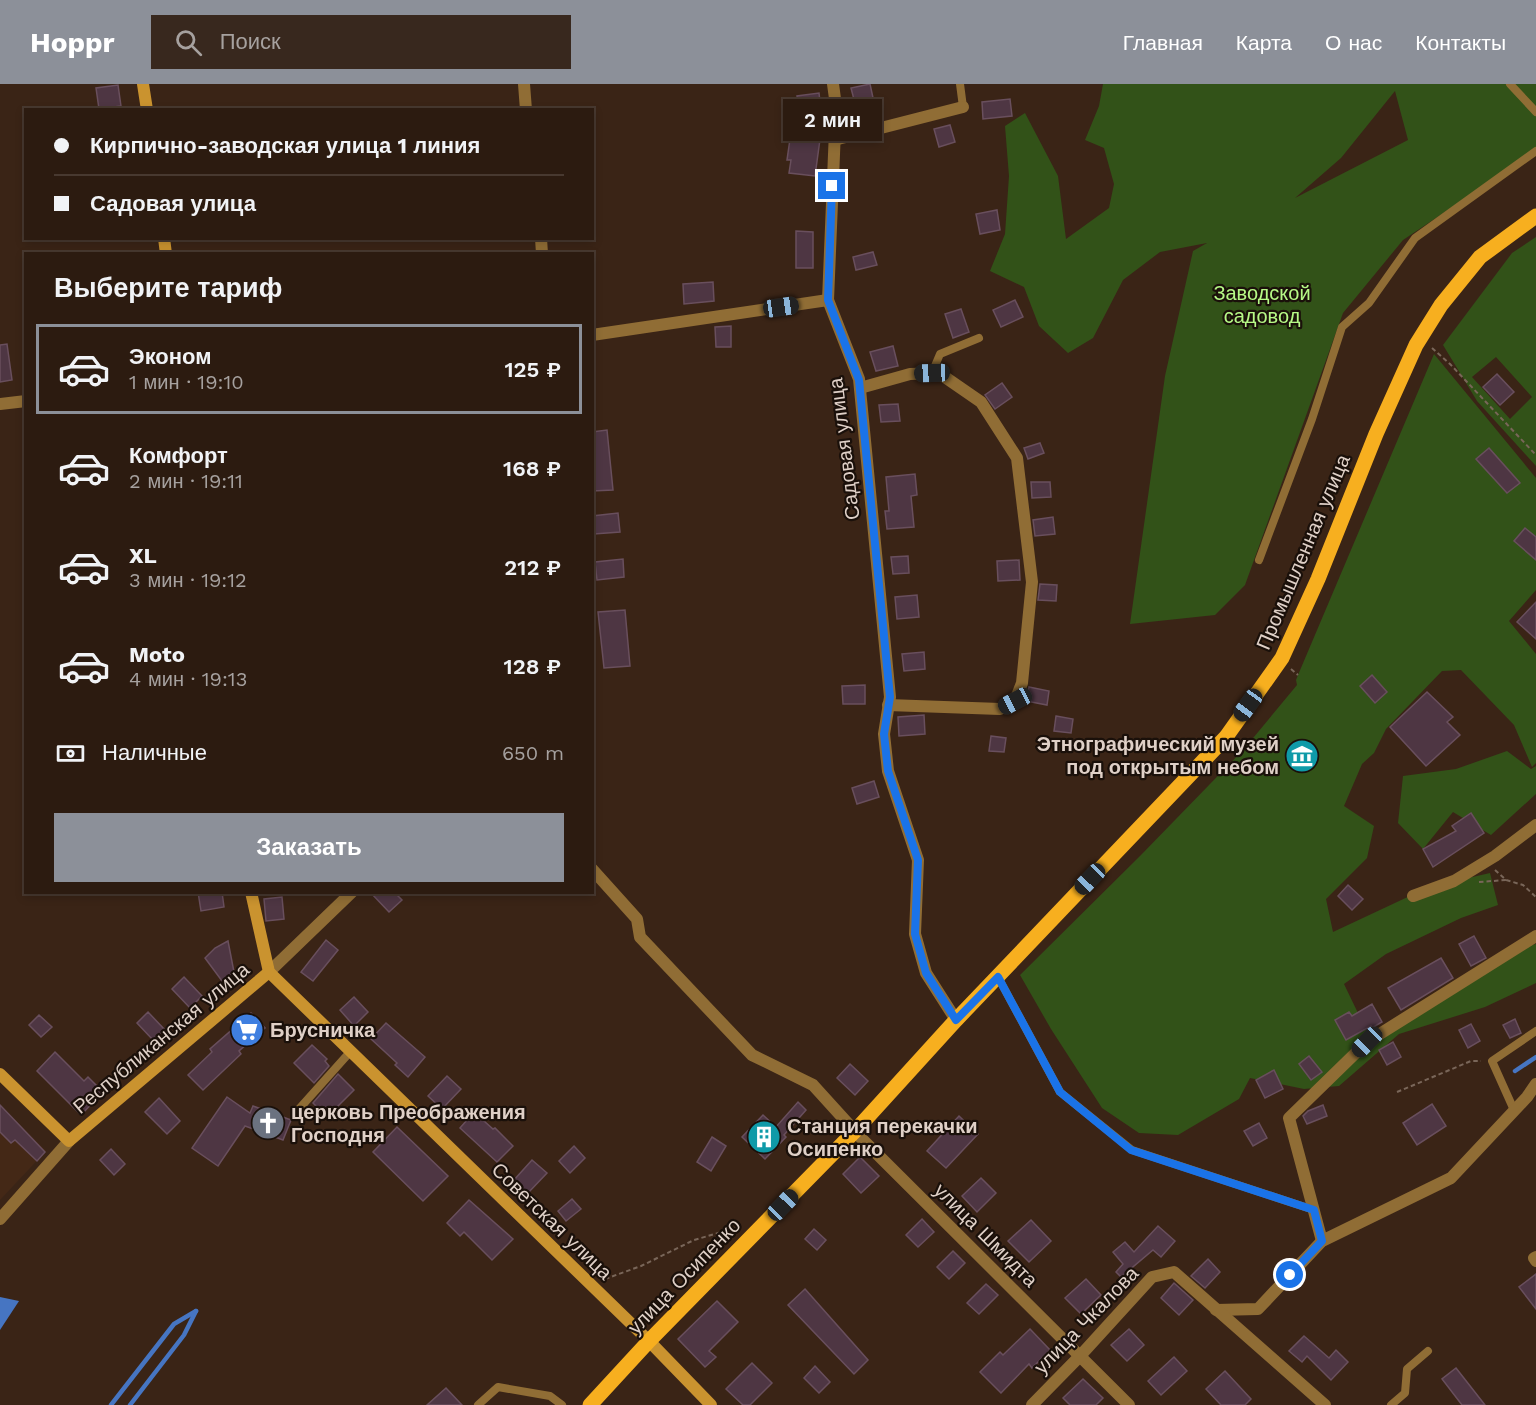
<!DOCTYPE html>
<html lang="ru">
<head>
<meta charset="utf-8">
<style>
	:root { --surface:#2c1b10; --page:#38281e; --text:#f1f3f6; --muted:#a6a19f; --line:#483930; --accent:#8c9099 }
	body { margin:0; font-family:"Work Sans",sans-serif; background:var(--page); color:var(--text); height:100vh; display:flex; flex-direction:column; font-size:22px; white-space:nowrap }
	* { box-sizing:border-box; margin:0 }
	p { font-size:20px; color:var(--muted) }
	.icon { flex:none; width:33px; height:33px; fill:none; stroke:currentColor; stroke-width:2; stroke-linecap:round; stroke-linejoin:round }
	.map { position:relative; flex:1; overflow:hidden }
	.panel { position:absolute; left:24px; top:168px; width:570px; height:642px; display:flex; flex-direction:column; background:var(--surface); border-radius:0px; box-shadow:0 3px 9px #0003,0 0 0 2px var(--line) }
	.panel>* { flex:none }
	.hud { position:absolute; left:24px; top:24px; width:570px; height:132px; border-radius:0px; box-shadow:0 3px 9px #0003,0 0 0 2px var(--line); display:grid; align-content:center; height:132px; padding:0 30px; background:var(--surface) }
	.end { position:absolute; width:27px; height:27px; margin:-14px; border:8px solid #1a73e8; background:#fff; box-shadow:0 0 0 3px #fff }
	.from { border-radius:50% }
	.bubble { position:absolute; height:42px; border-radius:0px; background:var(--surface); box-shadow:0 3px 9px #0003,0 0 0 2px var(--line); font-size:20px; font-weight:600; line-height:42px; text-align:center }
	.car { position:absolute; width:18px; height:36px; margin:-18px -9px; border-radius:8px; box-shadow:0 0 4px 2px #0007; background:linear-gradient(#222 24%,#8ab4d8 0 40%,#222 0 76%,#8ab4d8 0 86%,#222 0) }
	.hud b { display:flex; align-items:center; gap:21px; height:57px; font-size:22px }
	.hud b+b { border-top:2px solid var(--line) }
	.hud i { width:15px; height:15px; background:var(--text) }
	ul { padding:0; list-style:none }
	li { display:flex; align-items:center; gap:18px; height:90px; margin:0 12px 9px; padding:0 18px; border:3px solid transparent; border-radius:0px }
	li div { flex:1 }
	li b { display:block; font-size:22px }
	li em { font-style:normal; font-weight:600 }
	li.selected { border-color:var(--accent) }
	li>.icon { width:54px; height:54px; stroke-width:1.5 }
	h2 { padding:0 30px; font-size:27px; line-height:72px }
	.pay { display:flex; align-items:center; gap:15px; height:66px; padding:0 30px; font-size:22px }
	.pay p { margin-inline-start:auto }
	.button { display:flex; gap:12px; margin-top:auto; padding:12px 30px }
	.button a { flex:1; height:69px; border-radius:0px; background:var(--accent); color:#fff; font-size:24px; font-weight:600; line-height:69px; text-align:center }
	header { display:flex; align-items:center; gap:36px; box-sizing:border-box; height:84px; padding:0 30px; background:var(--accent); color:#fff }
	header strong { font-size:28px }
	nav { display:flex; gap:33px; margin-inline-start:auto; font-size:21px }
	.search { width:420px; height:54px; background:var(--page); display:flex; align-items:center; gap:15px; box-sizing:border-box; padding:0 21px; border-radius:0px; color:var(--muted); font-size:22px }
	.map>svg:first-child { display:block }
	.built { fill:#442816 }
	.green { fill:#325218; fill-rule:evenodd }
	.water { fill:#4675c2 }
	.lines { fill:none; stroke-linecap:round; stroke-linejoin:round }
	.stream { stroke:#4675c2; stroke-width:4.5 }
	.building { fill:#4e3643; stroke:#694f5d; stroke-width:1.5 }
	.path { stroke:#796659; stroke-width:2; stroke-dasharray:4.5 3; stroke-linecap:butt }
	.lane { stroke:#906d35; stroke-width:8 }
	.street { stroke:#906d35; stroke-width:12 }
	.secondary { stroke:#ca932f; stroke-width:12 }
	.primary { stroke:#f7af1f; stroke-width:15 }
	.route { stroke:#1a73e8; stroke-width:8 }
	.labels { text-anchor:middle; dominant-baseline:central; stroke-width:4.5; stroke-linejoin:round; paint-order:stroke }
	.park-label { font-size:20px; fill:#b6f886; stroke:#1a100a }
	.street-label { font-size:20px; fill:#dfd0c7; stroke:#1a100a }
	.poi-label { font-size:20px; font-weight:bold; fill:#dfd0c7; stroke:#1a100a; text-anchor:start }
</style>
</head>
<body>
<header>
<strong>Hoppr</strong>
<div class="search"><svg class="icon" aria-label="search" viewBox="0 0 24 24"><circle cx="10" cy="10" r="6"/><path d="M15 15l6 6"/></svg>Поиск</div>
<nav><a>Главная</a><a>Карта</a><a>О нас</a><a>Контакты</a></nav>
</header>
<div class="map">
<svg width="1536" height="1321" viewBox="0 0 1536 1321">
	<rect width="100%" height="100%" fill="#3a2416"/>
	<path class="built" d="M0,1021L46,1067L0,1116Z"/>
	<g class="green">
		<path d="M1103,0H1536V67L1403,156L1343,229L1245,501L1215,531L1130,540L1165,292L1193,167L1207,159L1160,168L1123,196L1093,254L1068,269L1039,242L1024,203L990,187L1005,150L1009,92L1005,42L1025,29L1058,92L1066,155L1109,124L1114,100L1104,64L1085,56L1099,22ZM1395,7L1408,56L1295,114L1341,74Z"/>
		<path d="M1536,153V382L1477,317L1443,261L1512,169ZM1496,273L1532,313L1510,335L1472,293Z"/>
		<path d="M1434,270L1536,394V506L1509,537L1536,570V679L1532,683L1514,641L1461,586L1442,587L1386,645L1374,669L1362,680L1344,722L1374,742L1367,774L1326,815L1333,848L1429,803L1490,789L1498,821L1461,834L1386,870L1344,900L1370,954L1521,863L1536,860V899L1485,923L1399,950L1339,1002L1304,1005L1250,994L1239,1015L1178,1051L1139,1049L1102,1024L1051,945L1020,891L1141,771L1244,665L1297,601L1296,596L1298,591Z"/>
		<path d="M1507,667L1531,685L1536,682V710L1491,751L1453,728L1423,765L1398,739L1403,692L1456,685Z"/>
	</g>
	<path class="water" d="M0,1213L19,1217L0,1246Z"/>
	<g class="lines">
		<g class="stream">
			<path d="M1515,987L1536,973"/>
			<path d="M111,1321L174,1240L196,1227"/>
			<path d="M130,1321L184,1251L196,1227"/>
		</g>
	</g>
	<g class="building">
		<path d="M870,0L875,23L857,27L851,4Z"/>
		<path d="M118,1L121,22L99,25L96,4Z"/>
		<path d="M819,9L821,26L799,28L797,12Z"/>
		<path d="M1010,15L1012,32L983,35L982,18Z"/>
		<path d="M950,41L955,58L939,63L934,45Z"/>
		<path d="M799,45L821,48L815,92L789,89L791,76H787L790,55L798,56Z"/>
		<path d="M997,126L1000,146L980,150L976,130Z"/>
		<path d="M796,147L813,148V184H796Z"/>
		<path d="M873,168L877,181L856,186L853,173Z"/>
		<path d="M713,198L714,217L684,220L683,200Z"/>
		<path d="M1015,216L1023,233L1001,243L993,226Z"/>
		<path d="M961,225L969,248L953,254L945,230Z"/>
		<path d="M731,242V263H716L715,243Z"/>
		<path d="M7,260L12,296L0,298V261Z"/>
		<path d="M893,262L898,282L876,287L870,268Z"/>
		<path d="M1497,290L1514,308L1500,321L1483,303Z"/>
		<path d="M1002,299L1012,313L995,325L985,311Z"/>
		<path d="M898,320L900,337L881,338L879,321Z"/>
		<path d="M607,346L613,406L592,407V348Z"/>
		<path d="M1040,359L1044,369L1028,375L1024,364Z"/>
		<path d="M1489,364L1520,399L1507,409L1476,375Z"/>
		<path d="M915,390L917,411L911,412L914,443L887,445L885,427H889L886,393Z"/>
		<path d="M1031,398H1050L1051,413L1032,414Z"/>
		<path d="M618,429L620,448L594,450L592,432Z"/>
		<path d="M1053,433L1055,450L1035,452L1033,436Z"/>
		<path d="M1525,444L1536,453V476L1514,457Z"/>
		<path d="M908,472L909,489L893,490L891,473Z"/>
		<path d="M623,475L624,493L597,496L595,478Z"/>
		<path d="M1019,476L1020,496L998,497L997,477Z"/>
		<path d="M1040,500L1057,501L1056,517L1038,516Z"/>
		<path d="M917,511L919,533L897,535L895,513Z"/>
		<path d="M1536,518V555L1517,538Z"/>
		<path d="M625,526L630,582L604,584L598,528Z"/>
		<path d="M924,568L925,585L904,587L902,570Z"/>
		<path d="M1372,591L1387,608L1375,619L1360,602Z"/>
		<path d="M865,601V620H843L842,602Z"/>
		<path d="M1029,603L1049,607L1047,621L1026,617Z"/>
		<path d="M1427,608L1453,633L1447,638L1460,651L1426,682L1390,643Z"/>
		<path d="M924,631L925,650L899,652L898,633Z"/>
		<path d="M1056,632L1073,635L1071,649L1054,647Z"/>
		<path d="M991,652L1006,654L1004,668L989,667Z"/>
		<path d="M874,697L879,713L857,720L852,704Z"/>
		<path d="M1471,729L1484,749L1433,783L1423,765L1456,747L1452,742Z"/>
		<path d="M1348,801L1363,815L1352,826L1338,812Z"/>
		<path d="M198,808H222L224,823L201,827Z"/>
		<path d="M370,808H394L402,816L389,828Z"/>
		<path d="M282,813L284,835L266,837L264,815Z"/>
		<path d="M1474,852L1486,874L1471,882L1459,860Z"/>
		<path d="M326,856L338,866L313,897L301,888Z"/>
		<path d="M228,857L234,888L222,897L205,874L215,864Z"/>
		<path d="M1441,874L1453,894L1401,926L1388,904Z"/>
		<path d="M184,893L202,912L190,924L172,905Z"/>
		<path d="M354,913L368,928L354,942L340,926Z"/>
		<path d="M1372,920L1382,938L1372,944L1371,942L1346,956L1335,936L1349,928L1352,932Z"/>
		<path d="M148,928L165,946L153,956L137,939Z"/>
		<path d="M251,929L265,944L239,967L241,970L203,1006L188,991L212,968L210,965Z"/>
		<path d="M39,931L52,943L41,953L29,941Z"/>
		<path d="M1515,935L1521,949L1510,954L1503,941Z"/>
		<path d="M386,939L425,973L408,993L395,981L397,979L371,955Z"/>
		<path d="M1471,940L1480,957L1468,964L1459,946Z"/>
		<path d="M1393,958L1401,973L1387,981L1379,966Z"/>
		<path d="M312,961L327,975L325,977L329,982L314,999L294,979Z"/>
		<path d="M55,968L84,997L88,993L103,1008L81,1031L37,987Z"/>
		<path d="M1309,972L1322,988L1311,996L1299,980Z"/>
		<path d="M850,980L868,997L855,1011L837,994Z"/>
		<path d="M1274,986L1283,1005L1265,1014L1256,996Z"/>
		<path d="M338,990L354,1006L327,1033L313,1019Z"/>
		<path d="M447,992L461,1005L442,1025L428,1012Z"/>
		<path d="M227,1013L250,1029L253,1022L291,1036L283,1056L245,1042L218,1082L192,1064Z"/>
		<path d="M159,1014L180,1037L167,1050L145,1028Z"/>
		<path d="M798,1018L806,1026L784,1051L786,1053L765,1075L742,1053L763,1031L776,1043Z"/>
		<path d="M1432,1020L1446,1042L1417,1061L1403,1039Z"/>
		<path d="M0,1021L45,1068L37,1077L15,1056L11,1059L0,1048Z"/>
		<path d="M1323,1021L1327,1032L1307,1040L1303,1032L1308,1027Z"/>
		<path d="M474,1028L493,1045L495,1044L513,1062L497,1078L460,1044Z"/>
		<path d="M959,1032L978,1050L946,1084L927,1067Z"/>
		<path d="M1259,1039L1267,1054L1253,1062L1244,1047Z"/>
		<path d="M397,1043L448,1092L423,1117L373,1068Z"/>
		<path d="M712,1053L726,1062L711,1087L697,1078Z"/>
		<path d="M574,1062L585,1074L570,1089L559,1077Z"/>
		<path d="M111,1065L125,1080L114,1091L100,1076Z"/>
		<path d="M860,1073L879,1092L861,1109L843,1090Z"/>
		<path d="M532,1076L547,1089L528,1109L514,1096Z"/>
		<path d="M981,1094L996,1109L977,1128L962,1112Z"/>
		<path d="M572,1115L581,1125L566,1137L558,1127Z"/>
		<path d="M469,1116L513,1155L492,1176L464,1148L460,1152L447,1139Z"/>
		<path d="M922,1135L934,1148L918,1163L906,1151Z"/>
		<path d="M1031,1136L1051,1157L1029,1178L1008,1157Z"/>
		<path d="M1158,1142L1175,1157L1161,1173L1153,1166L1121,1193L1116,1188L1123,1180L1113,1168L1125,1158L1134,1168Z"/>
		<path d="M814,1145L826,1156L817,1166L805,1155Z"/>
		<path d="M953,1167L965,1179L949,1195L937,1183Z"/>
		<path d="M1208,1175L1220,1188L1205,1204L1191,1192Z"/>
		<path d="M1536,1190V1225L1519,1203Z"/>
		<path d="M1086,1195L1101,1211L1081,1230L1065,1214Z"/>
		<path d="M1174,1199L1193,1216L1179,1231L1161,1214Z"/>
		<path d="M986,1200L998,1211L979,1230L967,1219Z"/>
		<path d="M805,1205L868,1276L854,1290L788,1221Z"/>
		<path d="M717,1217L738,1238L709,1267L716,1273L705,1283L678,1255Z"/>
		<path d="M1030,1245L1050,1266L1032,1284L1029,1280L1001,1309L980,1288L1000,1268L1003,1271Z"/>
		<path d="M1129,1245L1144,1261L1127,1277L1111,1261Z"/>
		<path d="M1304,1252L1329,1274L1336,1266L1348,1278L1331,1296L1307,1272L1302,1278L1289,1267Z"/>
		<path d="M1174,1273L1187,1287L1161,1311L1148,1297Z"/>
		<path d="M752,1279L772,1299L750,1321H743L726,1305Z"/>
		<path d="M815,1282L830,1298L819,1309L804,1294Z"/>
		<path d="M1456,1284L1485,1321H1462L1442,1295Z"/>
		<path d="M1225,1287L1251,1315L1245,1321H1221L1206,1305Z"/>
		<path d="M1083,1295L1103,1314L1096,1321H1070L1063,1314Z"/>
		<path d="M446,1304L462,1321H427Z"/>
	</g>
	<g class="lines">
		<g class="path">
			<path d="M1432,264L1450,280L1536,371"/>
			<path d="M1291,585L1298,591"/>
			<path d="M1495,786L1506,796L1523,801L1536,813"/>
			<path d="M1479,798L1506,796"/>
			<path d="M1397,1008L1471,977H1481"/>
			<path d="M605,1195L641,1182L694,1156L739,1143"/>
		</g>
		<g class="lane">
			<path d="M960,0L963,23"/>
			<path d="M1510,0L1536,28"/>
			<path d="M932,289L940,270L979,254"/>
			<path d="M1259,476L1312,335L1342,243L1369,219L1415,154L1536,67"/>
			<path d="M998,893L1060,1008L1132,1066L1314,1126"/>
			<path d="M299,1025L350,968"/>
			<path d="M1514,1026L1492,977L1536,947"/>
			<path d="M478,1321L498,1303L550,1312L562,1321"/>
			<path d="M1391,1321L1405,1309L1407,1285L1428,1267"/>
		</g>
		<g class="street">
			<path d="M524,0L526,26"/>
			<path d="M833,0L836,22L828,216L859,295L890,613L884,650L888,687L918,776L915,850L926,889L956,936"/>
			<path d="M834,56L963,23"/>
			<path d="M541,154L542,170"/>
			<path d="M592,251L828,216"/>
			<path d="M860,304L910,290L939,289L981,318L1017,374L1032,498L1022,599L1015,617L1000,625L888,621"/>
			<path d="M0,320L26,317"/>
			<path d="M592,785L637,835L640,853L752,971L813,1001L862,1055L1129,1321"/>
			<path d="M1413,812L1454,797L1495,772L1536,741"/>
			<path d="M269,888L352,808"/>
			<path d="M0,1135L69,1057"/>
			<path d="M1322,1157L1289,1034L1367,958L1536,852"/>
			<path d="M1536,1173L1534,1174L1536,1177"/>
			<path d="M1216,1226L1258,1225L1322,1157L1451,1094L1527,1013L1536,1000"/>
			<path d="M1032,1321L1080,1272L1152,1193L1174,1188L1325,1321"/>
		</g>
		<g class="secondary">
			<path d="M143,0L147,26"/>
			<path d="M164,154L166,170"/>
			<path d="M251,808L269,888L649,1257L711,1321"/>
			<path d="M0,990L69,1057L269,888"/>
		</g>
		<path class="primary" d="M590,1321L649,1257L855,1047L956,936L1226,653L1282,574L1318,495L1376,350L1416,261L1441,221L1480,173L1536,132"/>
	</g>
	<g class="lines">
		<path class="route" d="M832,102L828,216L859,296L890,613L884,650L888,687L918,776L915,850L926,889L956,936L998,893L1060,1008L1131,1066L1314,1126L1322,1157L1290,1191"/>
	</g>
	<defs>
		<symbol id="museum-disc" viewBox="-11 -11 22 22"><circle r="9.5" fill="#0f9aa8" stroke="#1a100a"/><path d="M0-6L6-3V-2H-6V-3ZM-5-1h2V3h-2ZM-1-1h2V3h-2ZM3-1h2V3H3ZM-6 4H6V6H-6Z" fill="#fff"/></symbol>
		<symbol id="supermarket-disc" viewBox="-11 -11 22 22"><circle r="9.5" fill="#3f7fe0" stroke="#1a100a"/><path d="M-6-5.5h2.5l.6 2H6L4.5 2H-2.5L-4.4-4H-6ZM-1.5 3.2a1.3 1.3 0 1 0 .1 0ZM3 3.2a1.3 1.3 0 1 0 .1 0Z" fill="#fff"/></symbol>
		<symbol id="church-disc" viewBox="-11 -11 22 22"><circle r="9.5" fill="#6b7280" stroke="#1a100a"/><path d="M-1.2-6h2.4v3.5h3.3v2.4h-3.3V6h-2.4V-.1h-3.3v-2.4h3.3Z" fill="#fff"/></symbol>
		<symbol id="building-disc" viewBox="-11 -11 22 22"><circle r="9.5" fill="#0f9aa8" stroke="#1a100a"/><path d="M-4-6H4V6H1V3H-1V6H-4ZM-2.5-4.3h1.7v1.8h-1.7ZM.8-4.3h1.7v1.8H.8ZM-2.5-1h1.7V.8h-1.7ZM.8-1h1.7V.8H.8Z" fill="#fff"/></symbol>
	</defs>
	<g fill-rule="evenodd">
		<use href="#museum-disc" x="1283" y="653" width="38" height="38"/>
		<use href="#supermarket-disc" x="228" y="927" width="38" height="38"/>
		<use href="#church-disc" x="249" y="1020" width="38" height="38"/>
		<use href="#building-disc" x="745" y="1034" width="38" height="38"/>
	</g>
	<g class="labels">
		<g class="park-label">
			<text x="1262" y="209">Заводской<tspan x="1262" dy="23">садовод</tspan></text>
		</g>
		<g class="street-label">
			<text transform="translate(844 365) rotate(-97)">Садовая улица</text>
			<text transform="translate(1303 468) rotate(-67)">Промышленная улица</text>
			<text transform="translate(161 954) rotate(-40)">Республиканская улица</text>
			<text transform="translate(552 1137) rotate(44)">Советская улица</text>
			<text transform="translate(986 1151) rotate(45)">улица Шмидта</text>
			<text transform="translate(684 1192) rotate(-46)">улица Осипенко</text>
			<text transform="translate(1086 1236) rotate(-46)">улица Чкалова</text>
		</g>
		<g class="poi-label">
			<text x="1279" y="660" text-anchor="end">Этнографический музей<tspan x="1279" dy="23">под открытым небом</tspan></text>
			<text x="270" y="946">Брусничка</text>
			<text x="291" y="1028">церковь Преображения<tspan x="291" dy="23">Господня</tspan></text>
			<text x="787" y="1042">Станция перекачки<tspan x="787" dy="23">Осипенко</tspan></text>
		</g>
	</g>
</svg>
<i class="end from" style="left:1290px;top:1191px"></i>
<i class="end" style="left:832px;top:102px"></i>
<div class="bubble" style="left:783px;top:15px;width:99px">2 мин</div>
<i class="car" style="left:781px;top:223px;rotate:82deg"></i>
<i class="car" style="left:932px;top:289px;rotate:268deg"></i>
<i class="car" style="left:1015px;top:617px;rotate:242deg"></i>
<i class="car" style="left:1248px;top:621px;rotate:216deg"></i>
<i class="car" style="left:1090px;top:795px;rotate:224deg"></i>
<i class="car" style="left:1367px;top:958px;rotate:225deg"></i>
<i class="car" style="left:783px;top:1121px;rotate:44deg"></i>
<div class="hud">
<b><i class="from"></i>Кирпично-заводская улица 1 линия</b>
<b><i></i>Садовая улица</b>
</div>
<section class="panel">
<h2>Выберите тариф</h2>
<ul>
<li class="selected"><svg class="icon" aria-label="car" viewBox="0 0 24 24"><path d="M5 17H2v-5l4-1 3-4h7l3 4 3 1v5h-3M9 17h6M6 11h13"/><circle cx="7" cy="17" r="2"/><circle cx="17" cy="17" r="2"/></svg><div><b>Эконом</b><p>1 мин · 19:10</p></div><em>125 ₽</em></li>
<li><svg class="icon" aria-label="car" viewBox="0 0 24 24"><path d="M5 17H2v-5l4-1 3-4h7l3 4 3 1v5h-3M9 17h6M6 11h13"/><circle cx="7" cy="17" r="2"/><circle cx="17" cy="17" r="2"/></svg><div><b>Комфорт</b><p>2 мин · 19:11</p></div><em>168 ₽</em></li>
<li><svg class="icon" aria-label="car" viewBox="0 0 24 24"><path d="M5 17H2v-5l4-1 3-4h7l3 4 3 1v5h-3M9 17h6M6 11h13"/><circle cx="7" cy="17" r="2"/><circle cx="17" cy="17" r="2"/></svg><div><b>XL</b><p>3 мин · 19:12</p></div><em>212 ₽</em></li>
<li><svg class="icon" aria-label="car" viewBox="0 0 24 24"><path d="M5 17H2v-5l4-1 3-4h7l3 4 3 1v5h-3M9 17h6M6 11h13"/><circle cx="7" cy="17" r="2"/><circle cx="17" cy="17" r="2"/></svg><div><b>Moto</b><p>4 мин · 19:13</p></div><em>128 ₽</em></li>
</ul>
<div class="pay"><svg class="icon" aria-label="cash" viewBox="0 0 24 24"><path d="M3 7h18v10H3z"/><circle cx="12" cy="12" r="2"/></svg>Наличные<p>650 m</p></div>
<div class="button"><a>Заказать</a></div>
</section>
</div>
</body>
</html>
